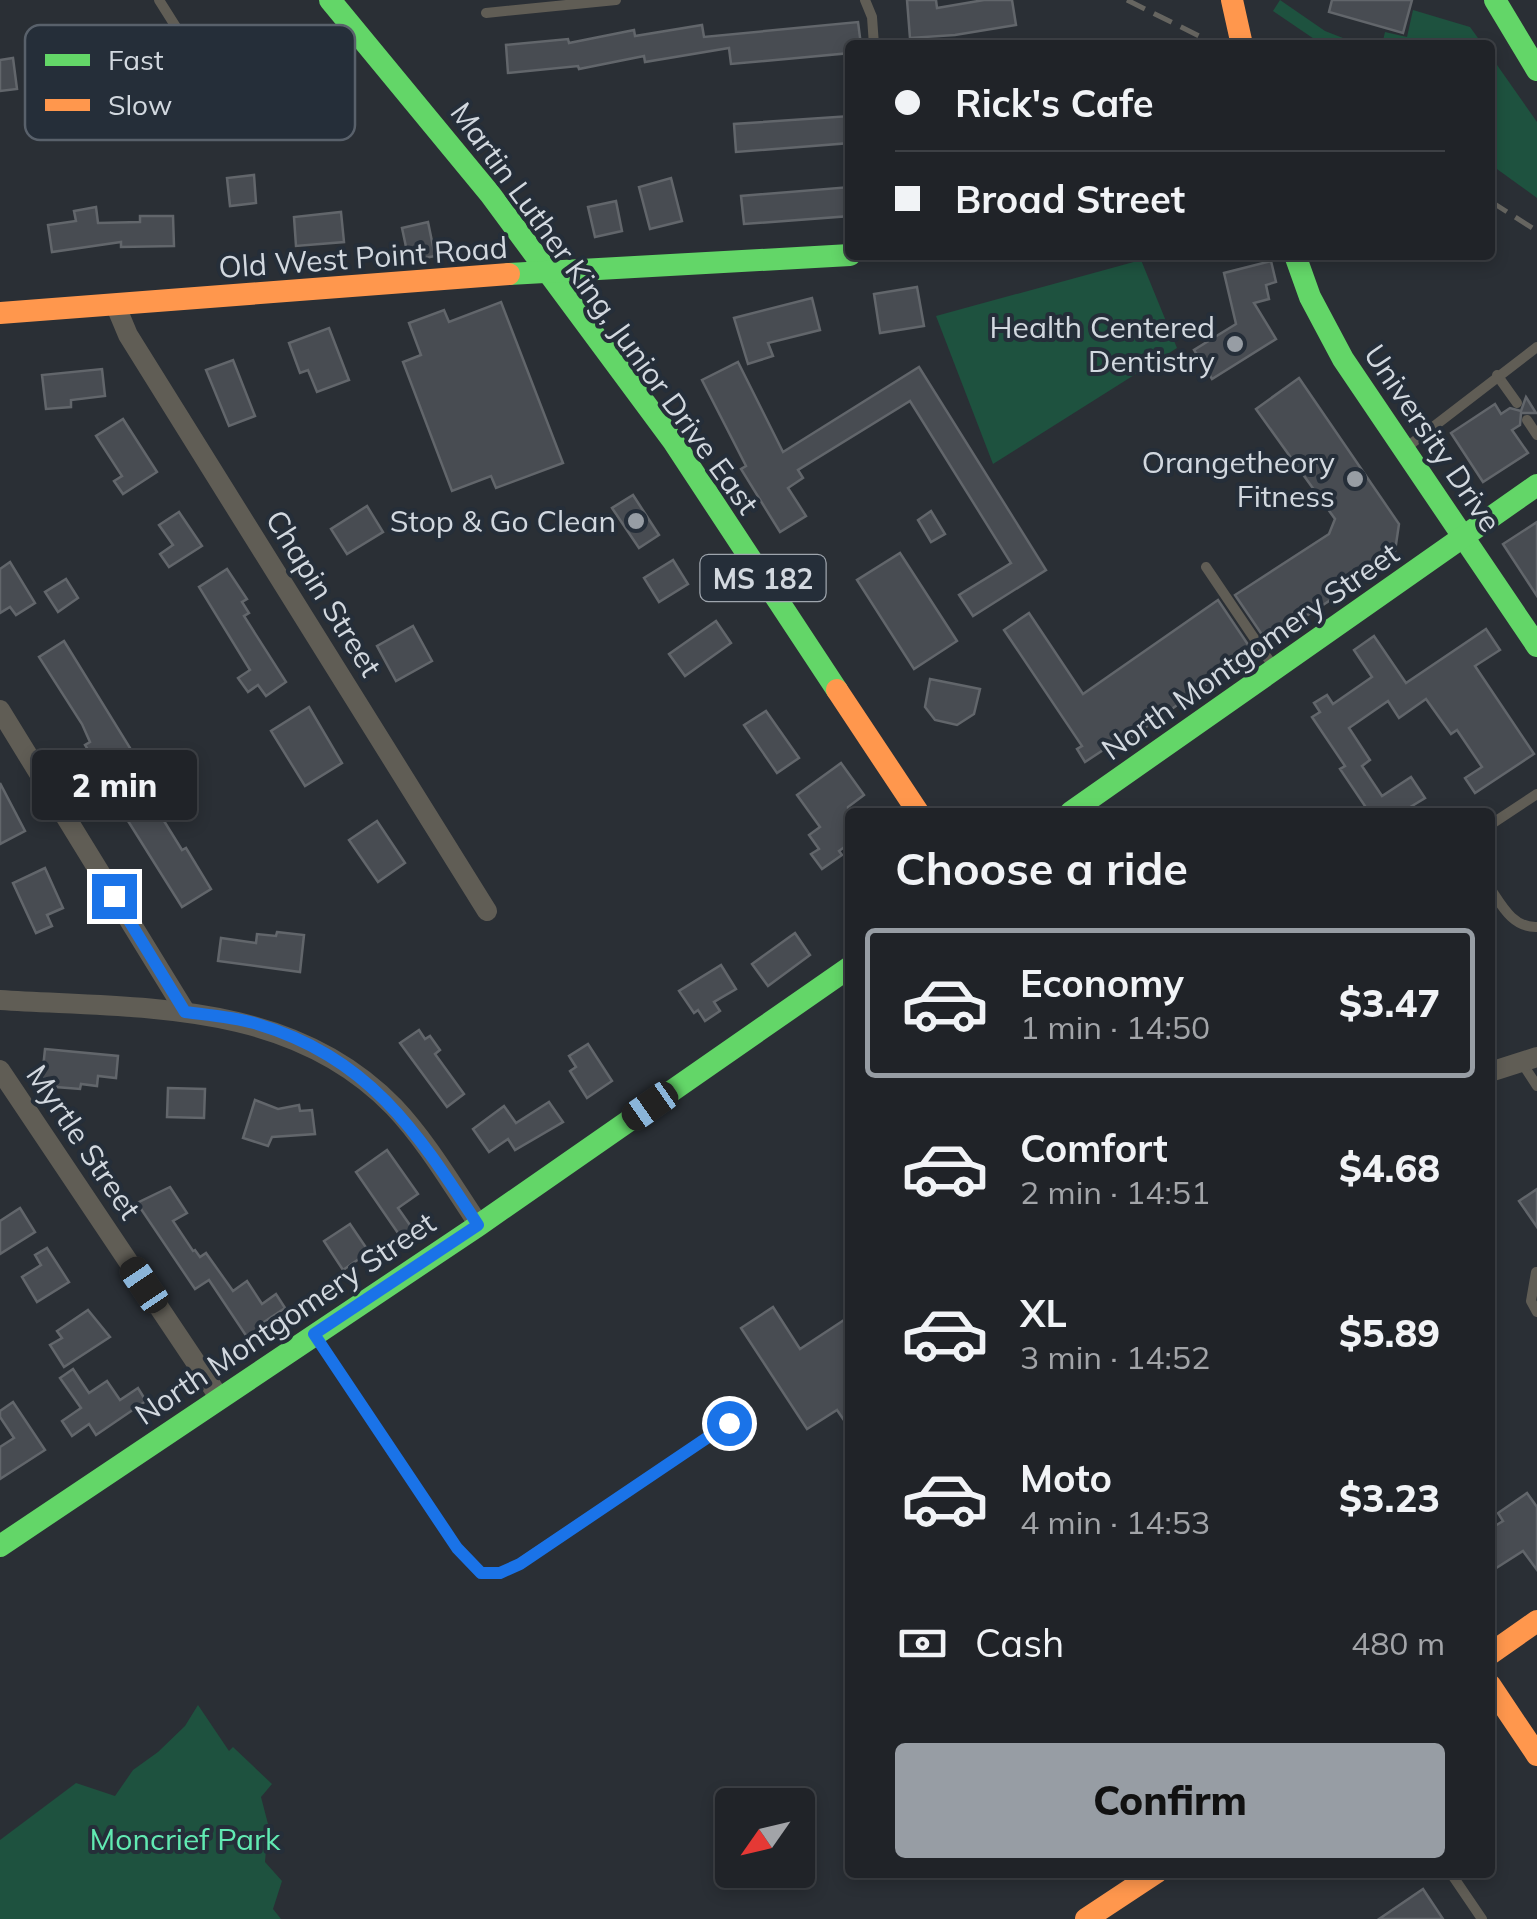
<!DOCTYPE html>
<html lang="en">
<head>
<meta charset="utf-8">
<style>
	:root { --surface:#202328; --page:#2d2f34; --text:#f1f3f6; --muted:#a2a4a8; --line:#3d4045; --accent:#979da4 }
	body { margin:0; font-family:Mulish,sans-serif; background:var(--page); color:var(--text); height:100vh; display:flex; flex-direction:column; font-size:38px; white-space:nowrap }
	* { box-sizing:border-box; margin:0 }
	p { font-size:32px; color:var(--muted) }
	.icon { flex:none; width:55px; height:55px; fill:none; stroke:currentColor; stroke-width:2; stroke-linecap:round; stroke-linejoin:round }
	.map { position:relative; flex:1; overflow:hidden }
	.drawer { position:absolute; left:845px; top:808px; width:650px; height:1070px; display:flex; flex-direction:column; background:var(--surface); border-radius:10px; box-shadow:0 5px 15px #0003,0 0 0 2px var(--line) }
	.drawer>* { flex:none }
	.banner { position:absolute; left:845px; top:40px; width:650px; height:220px; border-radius:10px; box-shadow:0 5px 15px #0003,0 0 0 2px var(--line); display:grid; align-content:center; height:220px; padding:0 50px; background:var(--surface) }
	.needle { width:65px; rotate:236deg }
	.buttons { position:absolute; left:715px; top:1788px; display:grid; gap:20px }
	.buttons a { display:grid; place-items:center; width:100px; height:100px; border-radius:10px; background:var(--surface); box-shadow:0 5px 15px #0003,0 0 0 2px var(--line); font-size:50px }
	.end { position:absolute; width:45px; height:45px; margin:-22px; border:12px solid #1a73e8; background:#fff; box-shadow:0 0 0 5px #fff }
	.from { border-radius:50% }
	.bubble { position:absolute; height:70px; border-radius:10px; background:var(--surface); box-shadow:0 5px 15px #0003,0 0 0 2px var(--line); font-size:32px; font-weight:800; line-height:70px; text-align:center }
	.car { position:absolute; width:30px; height:60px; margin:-30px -15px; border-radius:12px; box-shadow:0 0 8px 2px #0007; background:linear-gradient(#222 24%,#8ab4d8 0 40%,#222 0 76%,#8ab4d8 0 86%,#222 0) }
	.banner b { display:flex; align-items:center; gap:35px; height:95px; font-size:38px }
	.banner b+b { border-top:2px solid var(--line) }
	.banner i { width:25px; height:25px; background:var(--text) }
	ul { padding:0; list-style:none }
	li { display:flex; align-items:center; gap:30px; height:150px; margin:0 20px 15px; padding:0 30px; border:5px solid transparent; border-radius:10px }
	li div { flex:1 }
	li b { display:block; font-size:38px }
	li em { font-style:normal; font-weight:800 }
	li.on { border-color:var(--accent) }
	li>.icon { width:90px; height:90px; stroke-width:1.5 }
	h2 { padding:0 50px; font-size:45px; line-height:120px }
	.pay { display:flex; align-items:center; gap:25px; height:110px; padding:0 50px; font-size:38px }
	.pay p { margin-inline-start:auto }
	.primary-button { display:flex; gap:20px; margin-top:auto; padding:20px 50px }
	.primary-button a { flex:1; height:115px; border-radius:10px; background:var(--accent); color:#111; font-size:40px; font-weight:800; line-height:115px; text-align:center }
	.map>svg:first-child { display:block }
	.green { fill:#1e523f }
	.building { fill:#484c52; stroke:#62666b; stroke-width:2.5 }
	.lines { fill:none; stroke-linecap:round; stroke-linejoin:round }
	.lane { stroke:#605d55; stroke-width:10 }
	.street { stroke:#605d55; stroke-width:20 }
	.fast { stroke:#63d668; stroke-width:22 }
	.slow { stroke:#ff974d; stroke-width:22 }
	.rail { stroke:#666560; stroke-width:5; stroke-dasharray:20 10; stroke-linecap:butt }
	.route { stroke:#1a73e8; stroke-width:12 }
	.poi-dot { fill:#979da4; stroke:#252e39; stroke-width:4 }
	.labels { text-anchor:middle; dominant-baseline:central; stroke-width:8; stroke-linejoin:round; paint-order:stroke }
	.shield { fill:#252e39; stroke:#9ea5ad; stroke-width:2.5 }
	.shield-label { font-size:28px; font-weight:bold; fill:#d2d8df }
	.street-label { font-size:30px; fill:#d2d8df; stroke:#252e39 }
	.poi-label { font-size:30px; fill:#d2d8df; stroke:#252e39; text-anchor:end }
	.park-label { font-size:30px; fill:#61eab2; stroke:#252e39 }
	.key { fill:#252e39; stroke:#59616b; stroke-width:2.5 }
	.key-label { font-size:28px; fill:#d2d8df }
</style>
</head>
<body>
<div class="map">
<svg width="1537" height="1919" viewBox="0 0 1537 1919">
	<rect width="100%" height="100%" fill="#2a2f35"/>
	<g class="green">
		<path d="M1280,0L1325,31L1361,45H1323L1273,11Z"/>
		<path d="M1413,10L1470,27L1483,45H1382L1385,32L1407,37Z"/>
		<path d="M1490,55L1537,122V198L1490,164Z"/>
		<path d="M1141,260L1177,348L993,464L936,316Z"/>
		<path d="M198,1705L229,1751L233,1747L272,1784L261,1797L268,1824L265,1862L282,1881L273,1909L281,1919H0V1840L76,1783L115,1796L133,1770L158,1752L185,1726Z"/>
	</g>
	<g class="building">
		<path d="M907,0H936L937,8L984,0H1012L1016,25L955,35L910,38Z"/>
		<path d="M1332,0H1412L1403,33L1329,12Z"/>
		<path d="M858,22L861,45H850V53L731,64L729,48L645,62L644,56L579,69L578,66L508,73L506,45L568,39L569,43L634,30L635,36L702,25L704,37Z"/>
		<path d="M13,58L17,89L0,91V60Z"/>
		<path d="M850,116V143L736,152L734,124Z"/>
		<path d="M254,175L256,203L230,206L227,178Z"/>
		<path d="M671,178L682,221L650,229L639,187Z"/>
		<path d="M850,187V216L744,224L741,196Z"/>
		<path d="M616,201L622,231L595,237L588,207Z"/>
		<path d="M96,207L98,223L140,222V216H173L174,246L121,247V242L52,252L48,225L76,221L74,211Z"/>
		<path d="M341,212L344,242L296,246L294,217Z"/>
		<path d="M428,222L435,256L409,261L402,228Z"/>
		<path d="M1271,261L1276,282L1266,285L1269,299L1254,303L1276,339L1212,379L1194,350L1236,324L1224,273Z"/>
		<path d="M917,287L924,326L880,333L874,294Z"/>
		<path d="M812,298L820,330L768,343L773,356L748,364L734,318Z"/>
		<path d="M501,302L563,463L496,488L491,476L452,491L403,362L421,355L409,323L444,310L449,322Z"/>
		<path d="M329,328L349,380L317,392L308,370L300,373L289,343Z"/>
		<path d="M233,360L255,416L229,426L206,370Z"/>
		<path d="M738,362L783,452L919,367L1046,570L973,616L959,595L1011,563L910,401L798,470L803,478L788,488L806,516L780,532L741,469L746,466L702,380Z"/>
		<path d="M102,369L105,396L71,400V407L46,409L42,375Z"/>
		<path d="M1299,378L1399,524L1394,558L1267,642L1235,595L1329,534L1335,519L1256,409Z"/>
		<path d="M1526,397L1536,413H1521L1520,425L1512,430L1528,453L1483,482L1451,433L1495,404L1501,414L1510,408L1521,411Z"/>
		<path d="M123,419L157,472L123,494L114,481L122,476L96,436Z"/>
		<path d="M633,495L659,535L639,548L612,508Z"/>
		<path d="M367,506L383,532L347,554L331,529Z"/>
		<path d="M931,511L945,534L931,542L918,520Z"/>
		<path d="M179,512L202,546L169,567L160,554L173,545L159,525Z"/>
		<path d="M1537,522V596L1503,544Z"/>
		<path d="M900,553L957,641L914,669L857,580Z"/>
		<path d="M673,560L688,584L659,602L644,578Z"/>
		<path d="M10,562L35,603L16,615L10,607L0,613V569Z"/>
		<path d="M227,569L247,599L242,602L249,613L244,616L286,682L266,696L258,685L248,692L238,678L250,670L199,587Z"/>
		<path d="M66,579L78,598L58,612L45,592Z"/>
		<path d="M1218,600L1253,652L1126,741L1123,737L1085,762L1077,749L1082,746L1004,630L1029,613L1083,694Z"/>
		<path d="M716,621L731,643L685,676L669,654Z"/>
		<path d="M413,626L432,661L396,681L377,646Z"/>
		<path d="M1486,629L1500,650L1475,666L1534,754L1475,793L1465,778L1482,767L1457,730L1451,734L1426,699L1399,718L1388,701L1349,728L1370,760L1362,766L1382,796L1411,777L1425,798L1402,812H1369L1340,769L1345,766L1312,717L1320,712L1314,703L1327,695L1333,704L1372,677L1354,650L1374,636L1406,683Z"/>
		<path d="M64,641L135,756L127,761L182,850L186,848L211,889L182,907L108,789L111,787L85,745L90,742L82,724L39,657Z"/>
		<path d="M930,679L980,689L974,714L957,725L935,720L925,707Z"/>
		<path d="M309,707L342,763L305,786L271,731Z"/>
		<path d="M766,711L799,758L777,773L744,725Z"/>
		<path d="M841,763L864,795L848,807L850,843L839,851L842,855L822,869L811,854L819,849L809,835L820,827L797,795Z"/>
		<path d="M0,783L25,831L0,844Z"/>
		<path d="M377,821L405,863L378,882L349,840Z"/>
		<path d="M45,868L63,908L47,915L52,926L36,933L13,883Z"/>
		<path d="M277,932L304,935L300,972L218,961L221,938L256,943L257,934L276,936Z"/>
		<path d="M795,933L810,955L768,986L752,964Z"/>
		<path d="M721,965L736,989L714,1002L720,1011L705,1021L698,1010L694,1013L679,991Z"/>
		<path d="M419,1030L425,1039L430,1036L440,1050L435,1054L464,1094L447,1107L400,1043Z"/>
		<path d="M588,1044L612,1081L587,1098L570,1071L576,1067L569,1056Z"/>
		<path d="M45,1049L118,1056L116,1078L98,1076L97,1086L81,1084L80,1089L56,1087L57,1079L42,1078Z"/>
		<path d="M168,1088L205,1089L204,1118L167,1117Z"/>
		<path d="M255,1100L278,1109L299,1105L300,1111L312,1110L315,1134L272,1137L268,1146L243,1138Z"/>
		<path d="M549,1102L563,1122L515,1150L508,1139L489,1152L473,1129L504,1106L516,1123Z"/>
		<path d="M387,1150L418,1194L398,1208L412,1228L400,1236L356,1172Z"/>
		<path d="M170,1187L187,1213L173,1221L193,1251L195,1250L200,1257L206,1253L233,1291L247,1281L262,1304L276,1294L285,1308L264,1322L272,1333L253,1346L209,1280L195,1289L137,1203Z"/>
		<path d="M1537,1189V1227L1519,1201Z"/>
		<path d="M20,1208L35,1232L0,1254V1221Z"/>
		<path d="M350,1224L369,1252L343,1270L324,1241Z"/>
		<path d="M47,1248L69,1282L37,1302L22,1277L41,1265L35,1255Z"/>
		<path d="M773,1307L800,1349L850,1316V1429L837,1410L807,1429L741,1328Z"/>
		<path d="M88,1310L110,1337L64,1367L50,1345L62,1338L57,1331Z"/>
		<path d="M73,1369L89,1393L107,1381L120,1400L138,1388L146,1401L96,1435L89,1424L72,1436L62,1421L81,1408L60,1378Z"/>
		<path d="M13,1402L45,1450L0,1479V1447L14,1438L0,1417V1411Z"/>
		<path d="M1527,1493L1537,1507V1570L1523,1551L1490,1572V1529L1503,1521L1498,1513Z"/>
		<path d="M1423,1889L1443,1919H1379Z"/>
	</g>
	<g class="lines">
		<g class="lane">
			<path d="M159,0L193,54"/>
			<path d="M865,0L872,17L874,45"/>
			<path d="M486,13L616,0"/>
			<path d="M1497,375L1517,403"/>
			<path d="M1527,420L1537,435"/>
			<path d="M1407,447L1537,347"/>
			<path d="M1206,567L1275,669"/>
			<path d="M1490,825L1537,794"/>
			<path d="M1490,888C1502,906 1513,928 1537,927"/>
			<path d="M1522,1063L1537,1086"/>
			<path d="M1536,1272L1531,1301L1537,1312"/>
			<path d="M315,1335L457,1548L481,1573H500L519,1564L729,1423"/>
			<path d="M1450,1872L1482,1919"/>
		</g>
		<g class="street">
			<path d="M115,304L128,335L487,911"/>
			<path d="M0,710L185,1011"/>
			<path d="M0,1000C139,1009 290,999 394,1107C427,1142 452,1185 479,1225"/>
			<path d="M0,1070L219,1397"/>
			<path d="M1490,1072L1537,1057"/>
		</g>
		<g class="fast">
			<path d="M330,0L490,194L673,441L837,690"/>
			<path d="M1495,0L1537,70"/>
			<path d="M1295,255L1310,297L1343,359L1537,646"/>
			<path d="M509,274L850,255"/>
			<path d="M1071,812L1537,485"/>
			<path d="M0,1546L479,1225L850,967"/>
		</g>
		<g class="slow">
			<path d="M1232,0L1242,45"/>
			<path d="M0,313L509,274"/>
			<path d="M837,690L918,812"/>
			<path d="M1490,1654L1537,1621"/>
			<path d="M1490,1685L1537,1755"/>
			<path d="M1086,1919L1157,1872"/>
		</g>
		<g class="rail">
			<path d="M1127,0L1217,45"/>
			<path d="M1490,201L1537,231"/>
		</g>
	</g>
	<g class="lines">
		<path class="route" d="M114,896L185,1012C208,1015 232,1017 254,1023C369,1057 416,1130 478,1225L314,1334L457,1548L481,1573H500L520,1564L729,1423"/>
	</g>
	<g class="poi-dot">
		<circle cx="1235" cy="344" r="10"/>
		<circle cx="1355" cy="479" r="10"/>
		<circle cx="636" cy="521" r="10"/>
	</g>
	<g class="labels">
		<rect class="shield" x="700.5" y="555" width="125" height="46" rx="8"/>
		<g class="shield-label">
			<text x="763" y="578">MS 182</text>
		</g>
		<g class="street-label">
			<text transform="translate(363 257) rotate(-4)">Old West Point Road</text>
			<text transform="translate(605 308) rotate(54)">Martin Luther King, Junior Drive East</text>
			<text transform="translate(1433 438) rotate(56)">University Drive</text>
			<text transform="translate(324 593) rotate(58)">Chapin Street</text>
			<text transform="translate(1250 651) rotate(-35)">North Montgomery Street</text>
			<text transform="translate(84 1142) rotate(56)">Myrtle Street</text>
			<text transform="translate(285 1318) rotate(-34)">North Montgomery Street</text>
		</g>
		<g class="poi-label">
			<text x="1215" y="327">Health Centered<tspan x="1215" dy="34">Dentistry</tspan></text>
			<text x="1335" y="462">Orangetheory<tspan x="1335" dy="34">Fitness</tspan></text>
			<text x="616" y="521">Stop &amp; Go Clean</text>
		</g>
		<g class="park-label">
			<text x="185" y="1839">Moncrief Park</text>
		</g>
	</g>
	<rect x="25" y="25" width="330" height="115" rx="15" class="key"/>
	<rect x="45" y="54" width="45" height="12" fill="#63d668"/>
	<rect x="45" y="99" width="45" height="12" fill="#ff974d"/>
	<g class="key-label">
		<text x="108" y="70">Fast</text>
		<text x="108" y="115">Slow</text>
	</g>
</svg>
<div class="buttons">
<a><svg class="needle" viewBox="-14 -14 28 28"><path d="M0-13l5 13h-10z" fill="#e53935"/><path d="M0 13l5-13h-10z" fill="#a2a4a8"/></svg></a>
</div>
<i class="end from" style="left:729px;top:1423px"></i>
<i class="end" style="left:114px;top:896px"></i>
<div class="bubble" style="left:32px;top:750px;width:165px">2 min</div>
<i class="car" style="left:650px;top:1106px;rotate:235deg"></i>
<i class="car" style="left:144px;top:1285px;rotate:326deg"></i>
<div class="banner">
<b><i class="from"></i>Rick's Cafe</b>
<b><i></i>Broad Street</b>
</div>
<section class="drawer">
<h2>Choose a ride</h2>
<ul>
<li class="on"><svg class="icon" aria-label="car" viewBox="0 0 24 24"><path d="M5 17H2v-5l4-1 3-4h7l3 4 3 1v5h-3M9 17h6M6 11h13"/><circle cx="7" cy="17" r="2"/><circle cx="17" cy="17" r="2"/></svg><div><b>Economy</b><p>1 min · 14:50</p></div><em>$3.47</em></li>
<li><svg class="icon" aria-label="car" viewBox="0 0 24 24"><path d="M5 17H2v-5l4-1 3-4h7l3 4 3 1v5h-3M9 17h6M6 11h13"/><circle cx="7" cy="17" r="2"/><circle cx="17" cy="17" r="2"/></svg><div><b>Comfort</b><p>2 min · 14:51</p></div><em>$4.68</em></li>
<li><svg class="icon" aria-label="car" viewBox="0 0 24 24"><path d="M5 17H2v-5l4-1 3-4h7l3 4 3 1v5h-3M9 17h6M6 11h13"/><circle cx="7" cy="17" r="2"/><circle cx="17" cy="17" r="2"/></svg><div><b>XL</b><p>3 min · 14:52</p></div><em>$5.89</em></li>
<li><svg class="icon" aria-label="car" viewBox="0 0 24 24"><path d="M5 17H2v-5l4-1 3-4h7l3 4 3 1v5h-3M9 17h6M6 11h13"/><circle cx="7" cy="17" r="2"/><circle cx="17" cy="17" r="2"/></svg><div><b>Moto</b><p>4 min · 14:53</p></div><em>$3.23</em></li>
</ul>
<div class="pay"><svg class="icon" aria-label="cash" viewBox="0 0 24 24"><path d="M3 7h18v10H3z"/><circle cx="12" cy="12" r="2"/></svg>Cash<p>480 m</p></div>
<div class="primary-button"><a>Confirm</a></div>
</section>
</div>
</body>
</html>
